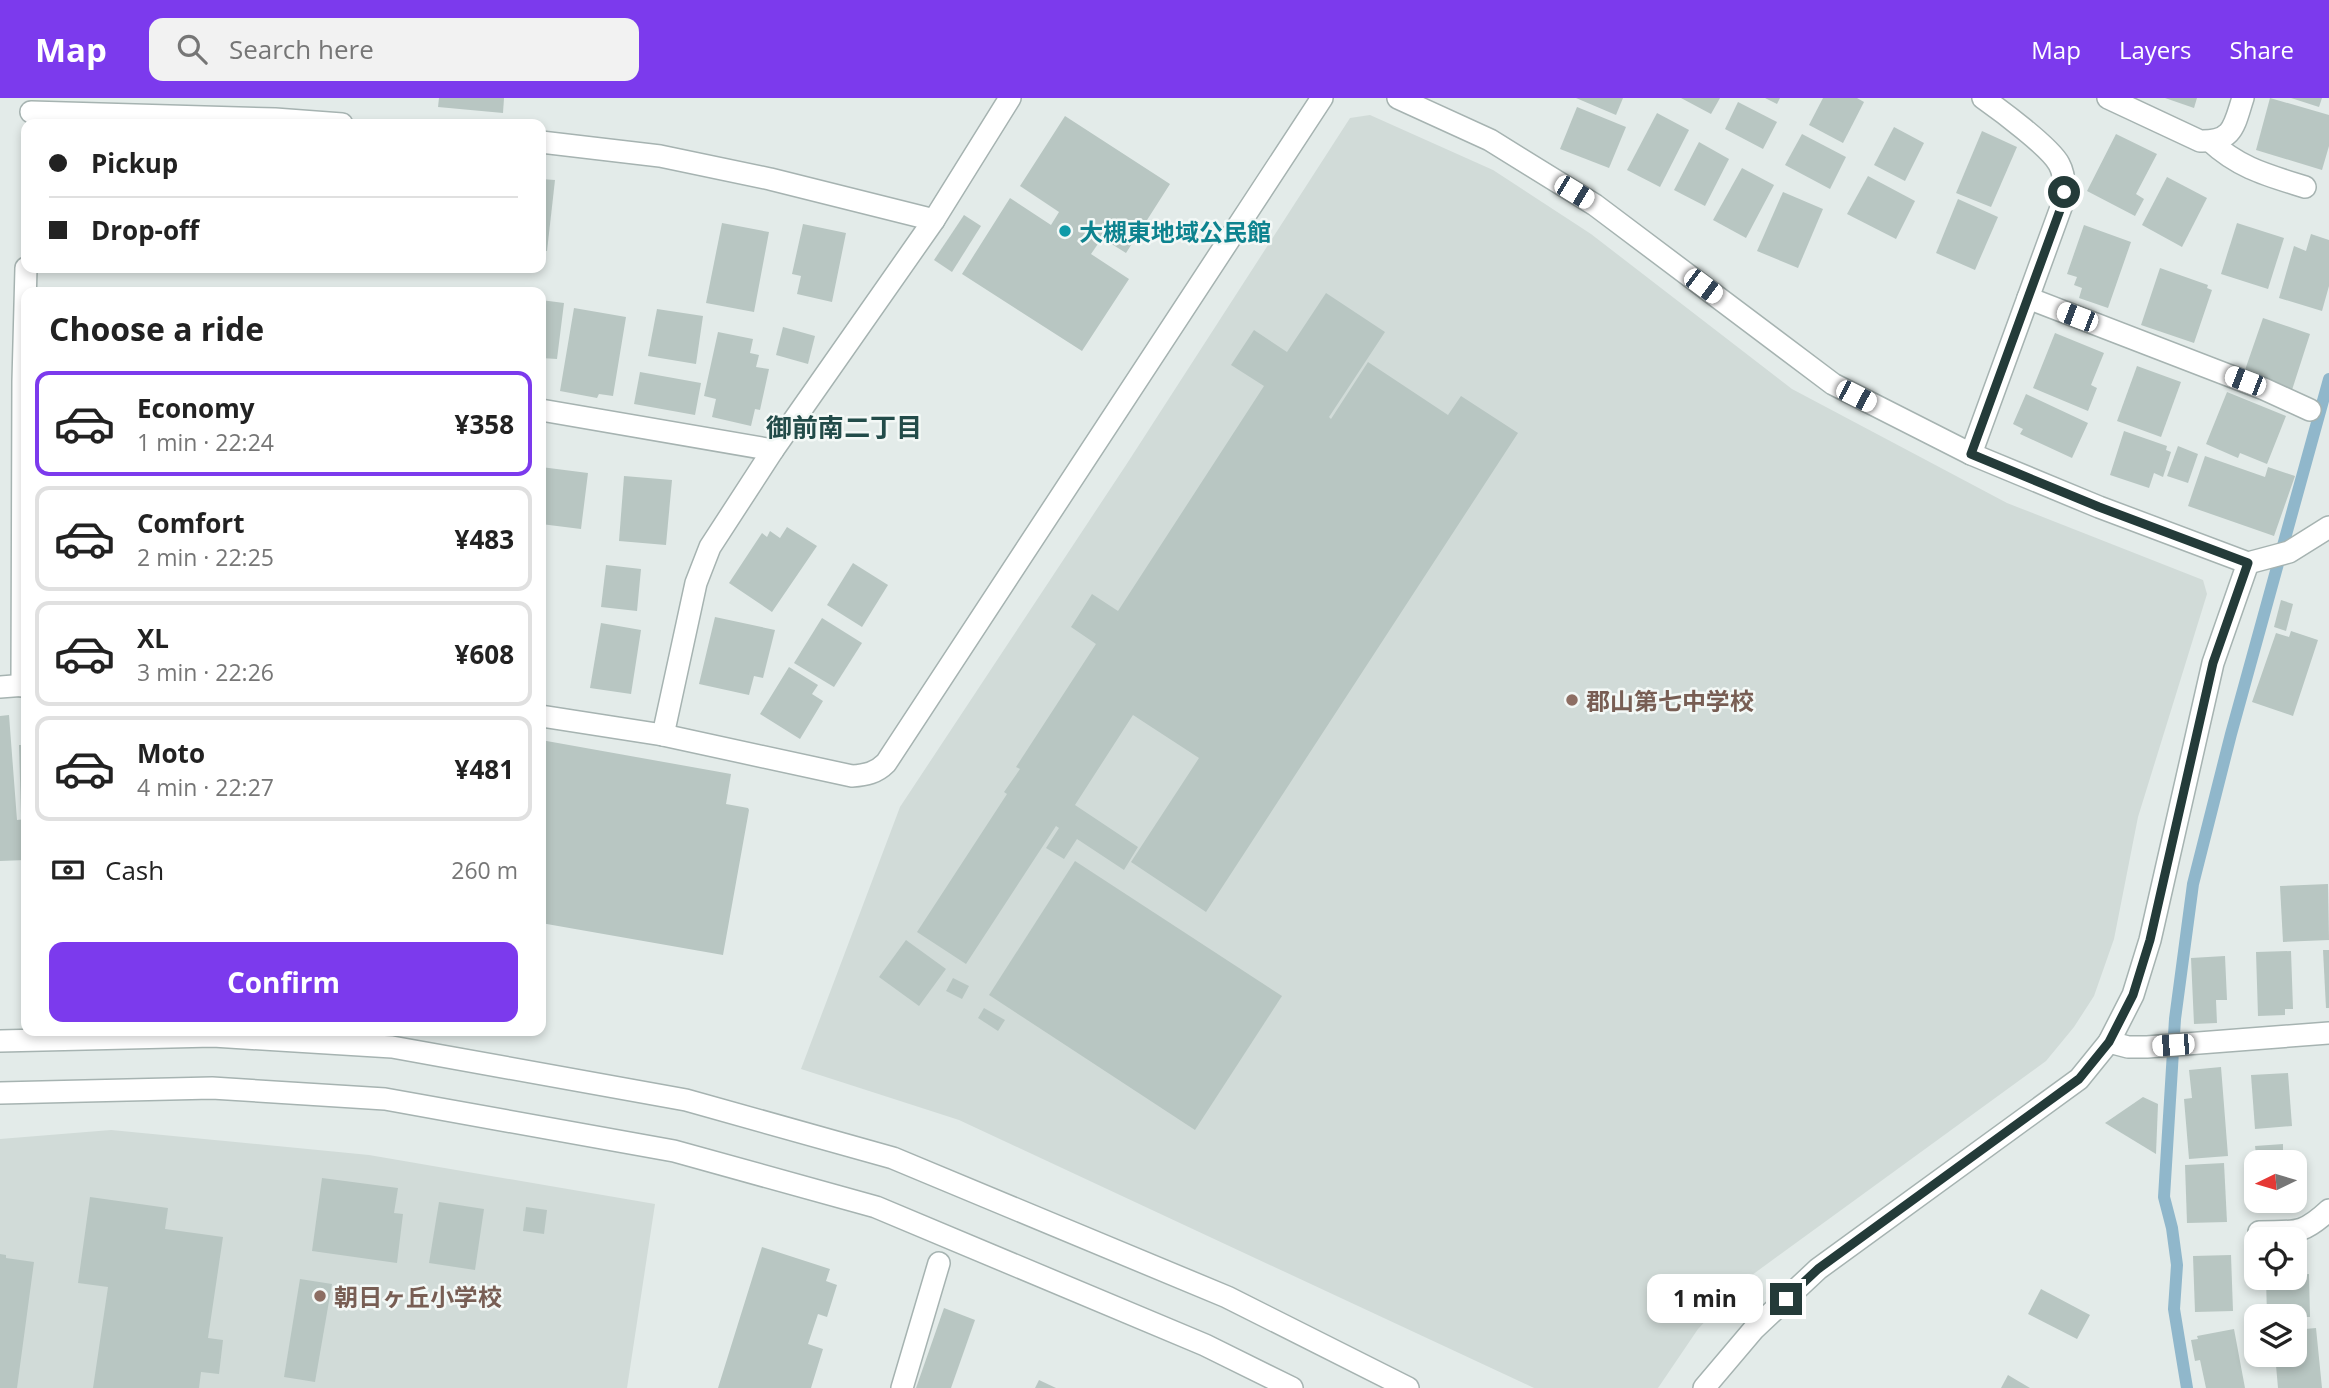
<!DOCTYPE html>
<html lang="en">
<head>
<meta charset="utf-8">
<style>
	:root { --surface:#fff; --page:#f2f2f2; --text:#222; --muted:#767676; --line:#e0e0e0; --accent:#7c3aed }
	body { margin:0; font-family:"Open Sans","Noto Sans JP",sans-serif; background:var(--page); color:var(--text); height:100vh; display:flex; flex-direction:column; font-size:26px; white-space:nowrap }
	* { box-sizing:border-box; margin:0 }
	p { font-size:23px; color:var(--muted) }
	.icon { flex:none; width:38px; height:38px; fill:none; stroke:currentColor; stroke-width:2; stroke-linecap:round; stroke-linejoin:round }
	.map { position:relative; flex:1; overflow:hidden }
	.sheet { position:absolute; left:21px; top:189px; width:525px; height:749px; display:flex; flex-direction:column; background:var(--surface); border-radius:14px; box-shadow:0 4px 10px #0003 }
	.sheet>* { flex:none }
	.top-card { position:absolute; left:21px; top:21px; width:525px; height:154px; border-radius:14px; box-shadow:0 4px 10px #0003; display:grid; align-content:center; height:154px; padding:0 28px; background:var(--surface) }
	.needle { width:46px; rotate:265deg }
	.tools { position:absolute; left:2244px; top:1052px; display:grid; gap:14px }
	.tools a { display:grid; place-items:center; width:63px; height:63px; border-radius:14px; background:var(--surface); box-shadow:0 4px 10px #0003; font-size:35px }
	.end { position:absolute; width:32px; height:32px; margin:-16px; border:9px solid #243b39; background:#fff; box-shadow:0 0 0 4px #fff }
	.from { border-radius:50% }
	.bubble { position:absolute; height:49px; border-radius:14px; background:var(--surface); box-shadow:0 4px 10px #0003; font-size:23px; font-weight:700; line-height:49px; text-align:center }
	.car { position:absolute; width:21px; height:42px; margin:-21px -10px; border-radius:9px; box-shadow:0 0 5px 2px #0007; background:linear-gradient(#fff 24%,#345 0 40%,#fff 0 76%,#345 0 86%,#fff 0) }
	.top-card b { display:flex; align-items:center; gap:24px; height:66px; font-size:26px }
	.top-card b+b { border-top:2px solid var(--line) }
	.top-card i { width:18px; height:18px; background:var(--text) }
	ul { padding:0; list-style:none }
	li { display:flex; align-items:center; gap:21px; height:105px; margin:0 14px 10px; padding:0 14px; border:4px solid var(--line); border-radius:14px }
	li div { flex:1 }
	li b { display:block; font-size:26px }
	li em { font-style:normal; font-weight:700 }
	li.active { border-color:var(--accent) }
	li>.icon { width:63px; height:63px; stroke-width:1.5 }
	h2 { padding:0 28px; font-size:32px; line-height:84px }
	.pay { display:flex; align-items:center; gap:18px; height:77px; padding:0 28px; font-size:26px }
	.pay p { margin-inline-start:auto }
	.button { display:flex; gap:14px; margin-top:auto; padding:14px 28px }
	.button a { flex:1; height:80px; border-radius:14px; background:var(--accent); color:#fff; font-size:28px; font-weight:700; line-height:80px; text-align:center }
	header { display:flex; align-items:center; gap:42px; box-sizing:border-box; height:98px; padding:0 35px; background:var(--accent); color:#fff }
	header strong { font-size:33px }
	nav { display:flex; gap:38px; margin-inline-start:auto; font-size:24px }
	.search { width:490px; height:63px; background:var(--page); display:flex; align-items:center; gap:18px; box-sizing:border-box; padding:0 24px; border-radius:14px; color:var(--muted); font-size:26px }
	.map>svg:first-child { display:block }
	.built { fill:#d1dbd8 }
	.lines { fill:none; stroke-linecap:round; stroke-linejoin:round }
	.stream { stroke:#90b7cb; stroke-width:12 }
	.building { fill:#b8c6c2 }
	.minor-casing { stroke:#a6b3b1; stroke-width:24 }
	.minor { stroke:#fff; stroke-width:21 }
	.route { stroke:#243b39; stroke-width:9 }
	.culture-dot { fill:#0f9aa8; stroke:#f3f8f6; stroke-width:2.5 }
	.education-dot { fill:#8d6e63; stroke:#f3f8f6; stroke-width:2.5 }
	.labels { text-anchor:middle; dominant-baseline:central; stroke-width:5; stroke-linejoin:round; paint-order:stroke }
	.culture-label { font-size:24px; font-weight:bold; fill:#0d838f; stroke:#f3f8f6; text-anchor:start }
	.education-label { font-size:24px; font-weight:bold; fill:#785e54; stroke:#f3f8f6; text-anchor:start }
	.neighbourhood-label { font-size:26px; font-weight:bold; fill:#224b49; stroke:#f3f8f6 }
</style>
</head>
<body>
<header>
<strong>Map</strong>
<div class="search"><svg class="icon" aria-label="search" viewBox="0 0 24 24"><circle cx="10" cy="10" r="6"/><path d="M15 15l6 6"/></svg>Search here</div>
<nav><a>Map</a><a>Layers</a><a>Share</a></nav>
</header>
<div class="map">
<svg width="2329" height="1290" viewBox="0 0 2329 1290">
	<rect width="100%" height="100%" fill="#e3ebe9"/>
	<g class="built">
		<path d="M1370,17L1493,72L1591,136L1792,291L2007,405L2203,482L2207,496L2138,719L2114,841L2094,898L2074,929L2046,963L1741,1185L1698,1231L1658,1290H1534L959,1022L801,971L900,709L1128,364L1350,20Z"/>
		<path d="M111,1032L369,1057L655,1106L627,1290H0V1041Z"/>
	</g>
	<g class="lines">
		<path class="stream" d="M2187,1290L2174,1211L2177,1167L2172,1130L2164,1099L2175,921L2193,786L2231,636L2329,281"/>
	</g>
	<g class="building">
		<path d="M439,0H504L503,15L438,9Z"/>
		<path d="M1576,0H1623L1616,17Z"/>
		<path d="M1681,0H1720L1711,16Z"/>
		<path d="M1765,0H1780L1777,6Z"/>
		<path d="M1823,0H1857L1864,4L1843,45L1809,27Z"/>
		<path d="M2165,0H2197L2194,10Z"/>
		<path d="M2270,0L2329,17V48L2322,72L2256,52Z"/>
		<path d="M2291,0H2322L2319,9Z"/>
		<path d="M1738,4L1777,24L1763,51L1725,31Z"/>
		<path d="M1577,9L1626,29L1609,70L1560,51Z"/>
		<path d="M1657,15L1689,32L1660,89L1627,72Z"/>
		<path d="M1065,18L1170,86L1126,155L1102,140L1091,156L1129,181L1082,253L962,176L1010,100L1051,127L1059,114L1020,88Z"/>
		<path d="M1894,29L1924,45L1905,83L1874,67Z"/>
		<path d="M1982,33L2017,49L1991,109L1956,95Z"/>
		<path d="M1802,36L1846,59L1830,91L1785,67Z"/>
		<path d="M2116,36L2157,56L2136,96L2144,101L2135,118L2087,93Z"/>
		<path d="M1699,44L1729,61L1705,108L1674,92Z"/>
		<path d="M1742,70L1774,87L1746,140L1713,122Z"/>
		<path d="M1868,78L1915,103L1896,141L1847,116Z"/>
		<path d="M2167,79L2207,100L2182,149L2142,127Z"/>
		<path d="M541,81L555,82L547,153H541Z"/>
		<path d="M1783,94L1823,111L1798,170L1757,153Z"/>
		<path d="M1958,101L1998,119L1975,172L1936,155Z"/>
		<path d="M964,117L981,128L952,174L934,162Z"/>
		<path d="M722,125L769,134L754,214L706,205Z"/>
		<path d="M2237,125L2284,140L2268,191L2221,176Z"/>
		<path d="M803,126L846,135L832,204L797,196L801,178L792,176Z"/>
		<path d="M2084,127L2131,144L2108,210L2079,200L2082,190L2074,187L2077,179L2067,176Z"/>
		<path d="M2311,136L2329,142V188L2322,213L2279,200L2294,148L2306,153Z"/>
		<path d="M2160,170L2208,187L2207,190L2212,192L2194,245L2141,227Z"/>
		<path d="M1326,195L1385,234L1329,319L1331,321L1368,264L1448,317L1461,298L1518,335L1206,814L1131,764L1199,660L1133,617L1075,707L1138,749L1124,772L1077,741L1064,761L1046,750L1059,730L1056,728L966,866L917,834L1007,696L1004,694L1020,671L1016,669L1096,546L1071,529L1092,496L1118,513L1264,288L1231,267L1254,232L1287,254Z"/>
		<path d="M541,202L564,205L557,261L541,260Z"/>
		<path d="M574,210L626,219L613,298L599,296L597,300L560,293Z"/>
		<path d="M657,211L703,218L696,266L648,258Z"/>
		<path d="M2263,220L2310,236L2292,292L2258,281L2259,277L2245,272Z"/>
		<path d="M783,229L815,238L808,266L776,257Z"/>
		<path d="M718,234L753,241L750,255L759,257L756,269L769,271L760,312L755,311L751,328L712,319L716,301L704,298Z"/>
		<path d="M2055,235L2104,255L2091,287L2097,290L2088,313L2033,290Z"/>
		<path d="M2137,268L2181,284L2161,339L2117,323Z"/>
		<path d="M640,274L701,285L695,317L634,306Z"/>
		<path d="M2227,294L2286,318L2267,366L2240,355L2238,360L2206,346Z"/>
		<path d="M2026,296L2088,325L2072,360L2020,336L2023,331L2013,326Z"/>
		<path d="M2124,333L2167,348L2166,352L2171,354L2163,379L2154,375L2149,390L2110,377Z"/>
		<path d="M2178,348L2198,356L2188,385L2167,378Z"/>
		<path d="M2205,358L2265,379L2268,369L2295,378L2274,438L2188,408Z"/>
		<path d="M541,369L588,375L581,431L541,426Z"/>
		<path d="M624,378L672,382L666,447L619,443Z"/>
		<path d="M787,429L817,448L772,514L729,485L762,435L767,439L770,433L780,440Z"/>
		<path d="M853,465L888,487L862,529L827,507Z"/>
		<path d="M606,467L641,471L637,513L601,509Z"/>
		<path d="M2281,502L2293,506L2286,533L2274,529Z"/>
		<path d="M715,519L775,532L763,580L754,578L749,597L699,586Z"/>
		<path d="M822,520L862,545L834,589L794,565Z"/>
		<path d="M601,525L641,532L631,596L590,590Z"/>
		<path d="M2291,533L2318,542L2293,618L2252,604L2276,535L2289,539Z"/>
		<path d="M789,569L818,587L812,596L823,603L800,641L760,616Z"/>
		<path d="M9,617L17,722L26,721V762L0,763V618Z"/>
		<path d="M541,642L731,676L726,706L748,710L749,712L723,857L541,825Z"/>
		<path d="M19,647H26V716H21Z"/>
		<path d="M1075,763L1282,898L1195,1032L989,897Z"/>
		<path d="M2328,786L2329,842L2283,844L2280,788Z"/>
		<path d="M906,842L946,871L919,908L879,879Z"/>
		<path d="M2323,852H2329V910H2326Z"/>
		<path d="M2291,853L2293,911H2285V917L2258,918L2256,854Z"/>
		<path d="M2225,858L2227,902H2216L2217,925L2194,926L2191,860Z"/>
		<path d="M953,880L969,888L962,901L946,893Z"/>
		<path d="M984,910L1005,922L998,933L978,920Z"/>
		<path d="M2221,969L2228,1058L2189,1061L2184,1001L2192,1000L2189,972Z"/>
		<path d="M2288,975L2292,1028L2255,1031L2251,977Z"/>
		<path d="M2143,999L2158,1006L2156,1056L2105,1025Z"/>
		<path d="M2283,1046V1058H2294V1064H2257L2255,1048Z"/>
		<path d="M2224,1065L2227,1124L2187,1125L2185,1067Z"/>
		<path d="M322,1080L398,1090L394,1115L403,1116L397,1165L312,1153Z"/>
		<path d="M90,1099L168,1110L165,1131L223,1139L208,1240L223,1242L219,1276L201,1274L199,1290H93L108,1189L78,1185Z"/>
		<path d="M2259,1102H2296L2297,1105L2259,1108Z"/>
		<path d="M439,1104L484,1111L475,1172L429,1165Z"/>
		<path d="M526,1109L547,1112L544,1136L523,1133Z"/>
		<path d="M762,1149L830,1171L826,1183L837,1187L827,1219L818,1216L808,1246L823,1251L811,1290H718Z"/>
		<path d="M0,1156L6,1157V1160L34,1164L17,1290H0Z"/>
		<path d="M2231,1157L2233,1213L2195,1214L2193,1158Z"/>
		<path d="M2294,1162H2296L2297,1177L2309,1176L2310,1219L2267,1218L2266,1180H2294Z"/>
		<path d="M300,1181L332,1186L315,1284L284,1279Z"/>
		<path d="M2041,1191L2090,1217L2077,1241L2028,1216Z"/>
		<path d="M944,1210L975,1222L951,1290H916Z"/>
		<path d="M2316,1230L2322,1290H2278L2275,1256H2294V1232Z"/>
		<path d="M2234,1231L2245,1290H2206L2200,1262L2195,1263L2191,1242L2198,1241L2197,1238Z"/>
		<path d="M2008,1277L2030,1290H2001Z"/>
		<path d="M1039,1282L1056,1290H1035Z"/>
	</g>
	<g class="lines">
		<defs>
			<g id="minor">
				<path d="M1398,0L1490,42L1595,107L1833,286L1971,356L2099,409L2248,465L2289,454L2329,429"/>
				<path d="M2108,0L2200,43C2234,44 2234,27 2243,0"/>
				<path d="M31,14L275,21L342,26"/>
				<path d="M2210,43C2239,70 2267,77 2305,89"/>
				<path d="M541,44L660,58L770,81L934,122"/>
				<path d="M2028,200L2264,291L2310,312"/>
				<path d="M541,312L773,352"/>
				<path d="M1971,356L2063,104C2065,91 2065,77 2059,66C2050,49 2000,12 1983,0"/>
				<path d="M22,588L23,283L26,170"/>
				<path d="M0,589L26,587"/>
				<path d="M541,618L663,637L852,678C866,677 876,675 886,665L1322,0"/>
				<path d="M663,637L696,485L710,449L773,352L934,122L1010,0"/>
				<path d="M0,943L213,938L392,949L686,1002L893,1060L1227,1199L1408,1290"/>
				<path d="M2109,944L2128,949H2147L2329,935"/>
				<path d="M0,995L212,990L385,1001L674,1053L876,1109L1205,1247L1292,1290"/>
				<path d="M2259,1134C2295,1133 2301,1138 2329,1112"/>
				<path d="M902,1290L939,1165"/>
				<path d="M1704,1290L1754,1231L1818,1171L2079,981L2109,944L2133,897L2150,842L2213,565L2248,465"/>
			</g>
		</defs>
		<use href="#minor" class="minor-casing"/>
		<use href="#minor" class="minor"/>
	</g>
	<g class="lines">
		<path class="route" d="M1786,1201L1818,1171L2079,981L2109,944L2133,897L2150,842L2213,565L2248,465L2099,409L1971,356L2063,104L2064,94"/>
	</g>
	<circle class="culture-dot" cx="1065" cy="133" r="7"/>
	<g class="education-dot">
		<circle cx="1572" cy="602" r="7"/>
		<circle cx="320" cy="1198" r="7"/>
	</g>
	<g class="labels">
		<g class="culture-label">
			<text x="1079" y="133">大槻東地域公民館</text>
		</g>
		<g class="education-label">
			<text x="1586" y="602">郡山第七中学校</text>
			<text x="334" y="1198">朝日ヶ丘小学校</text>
		</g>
		<g class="neighbourhood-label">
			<text x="844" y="329">御前南二丁目</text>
		</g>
	</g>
</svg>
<div class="tools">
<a><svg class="needle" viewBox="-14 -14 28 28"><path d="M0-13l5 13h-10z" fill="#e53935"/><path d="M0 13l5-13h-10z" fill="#767676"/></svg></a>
<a><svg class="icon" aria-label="locate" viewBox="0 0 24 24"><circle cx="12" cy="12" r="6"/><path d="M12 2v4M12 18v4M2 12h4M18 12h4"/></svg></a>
<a><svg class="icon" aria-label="layers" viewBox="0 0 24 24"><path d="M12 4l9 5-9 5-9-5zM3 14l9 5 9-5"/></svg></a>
</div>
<i class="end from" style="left:2064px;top:94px"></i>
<i class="end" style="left:1786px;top:1201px"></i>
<div class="bubble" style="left:1647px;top:1176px;width:116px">1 min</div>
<i class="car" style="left:1574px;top:94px;rotate:121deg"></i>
<i class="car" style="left:1703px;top:188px;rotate:127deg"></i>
<i class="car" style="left:2077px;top:219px;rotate:291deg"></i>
<i class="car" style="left:2245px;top:283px;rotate:291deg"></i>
<i class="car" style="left:1856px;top:298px;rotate:117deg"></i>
<i class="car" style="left:2173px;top:947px;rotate:266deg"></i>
<div class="top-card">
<b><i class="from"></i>Pickup</b>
<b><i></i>Drop-off</b>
</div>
<section class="sheet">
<h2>Choose a ride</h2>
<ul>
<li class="active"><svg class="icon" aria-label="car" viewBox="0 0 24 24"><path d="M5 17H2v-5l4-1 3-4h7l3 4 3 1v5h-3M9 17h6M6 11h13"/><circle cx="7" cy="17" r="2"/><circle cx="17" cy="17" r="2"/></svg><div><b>Economy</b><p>1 min · 22:24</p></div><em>¥358</em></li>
<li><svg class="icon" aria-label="car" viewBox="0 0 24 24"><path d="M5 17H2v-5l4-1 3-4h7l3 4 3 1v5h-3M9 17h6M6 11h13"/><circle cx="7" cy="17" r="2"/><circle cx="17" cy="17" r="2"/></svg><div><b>Comfort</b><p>2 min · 22:25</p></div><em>¥483</em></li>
<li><svg class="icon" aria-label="car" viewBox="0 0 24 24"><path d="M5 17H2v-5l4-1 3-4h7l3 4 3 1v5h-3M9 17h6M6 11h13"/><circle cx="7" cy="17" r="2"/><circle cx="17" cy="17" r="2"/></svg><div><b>XL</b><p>3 min · 22:26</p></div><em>¥608</em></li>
<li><svg class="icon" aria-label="car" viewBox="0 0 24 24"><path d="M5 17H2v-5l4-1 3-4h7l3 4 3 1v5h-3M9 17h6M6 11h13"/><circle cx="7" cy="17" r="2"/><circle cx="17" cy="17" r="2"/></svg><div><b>Moto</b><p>4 min · 22:27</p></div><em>¥481</em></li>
</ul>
<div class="pay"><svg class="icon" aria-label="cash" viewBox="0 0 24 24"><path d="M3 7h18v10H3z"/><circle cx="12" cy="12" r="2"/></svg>Cash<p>260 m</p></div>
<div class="button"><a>Confirm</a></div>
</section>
</div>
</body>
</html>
